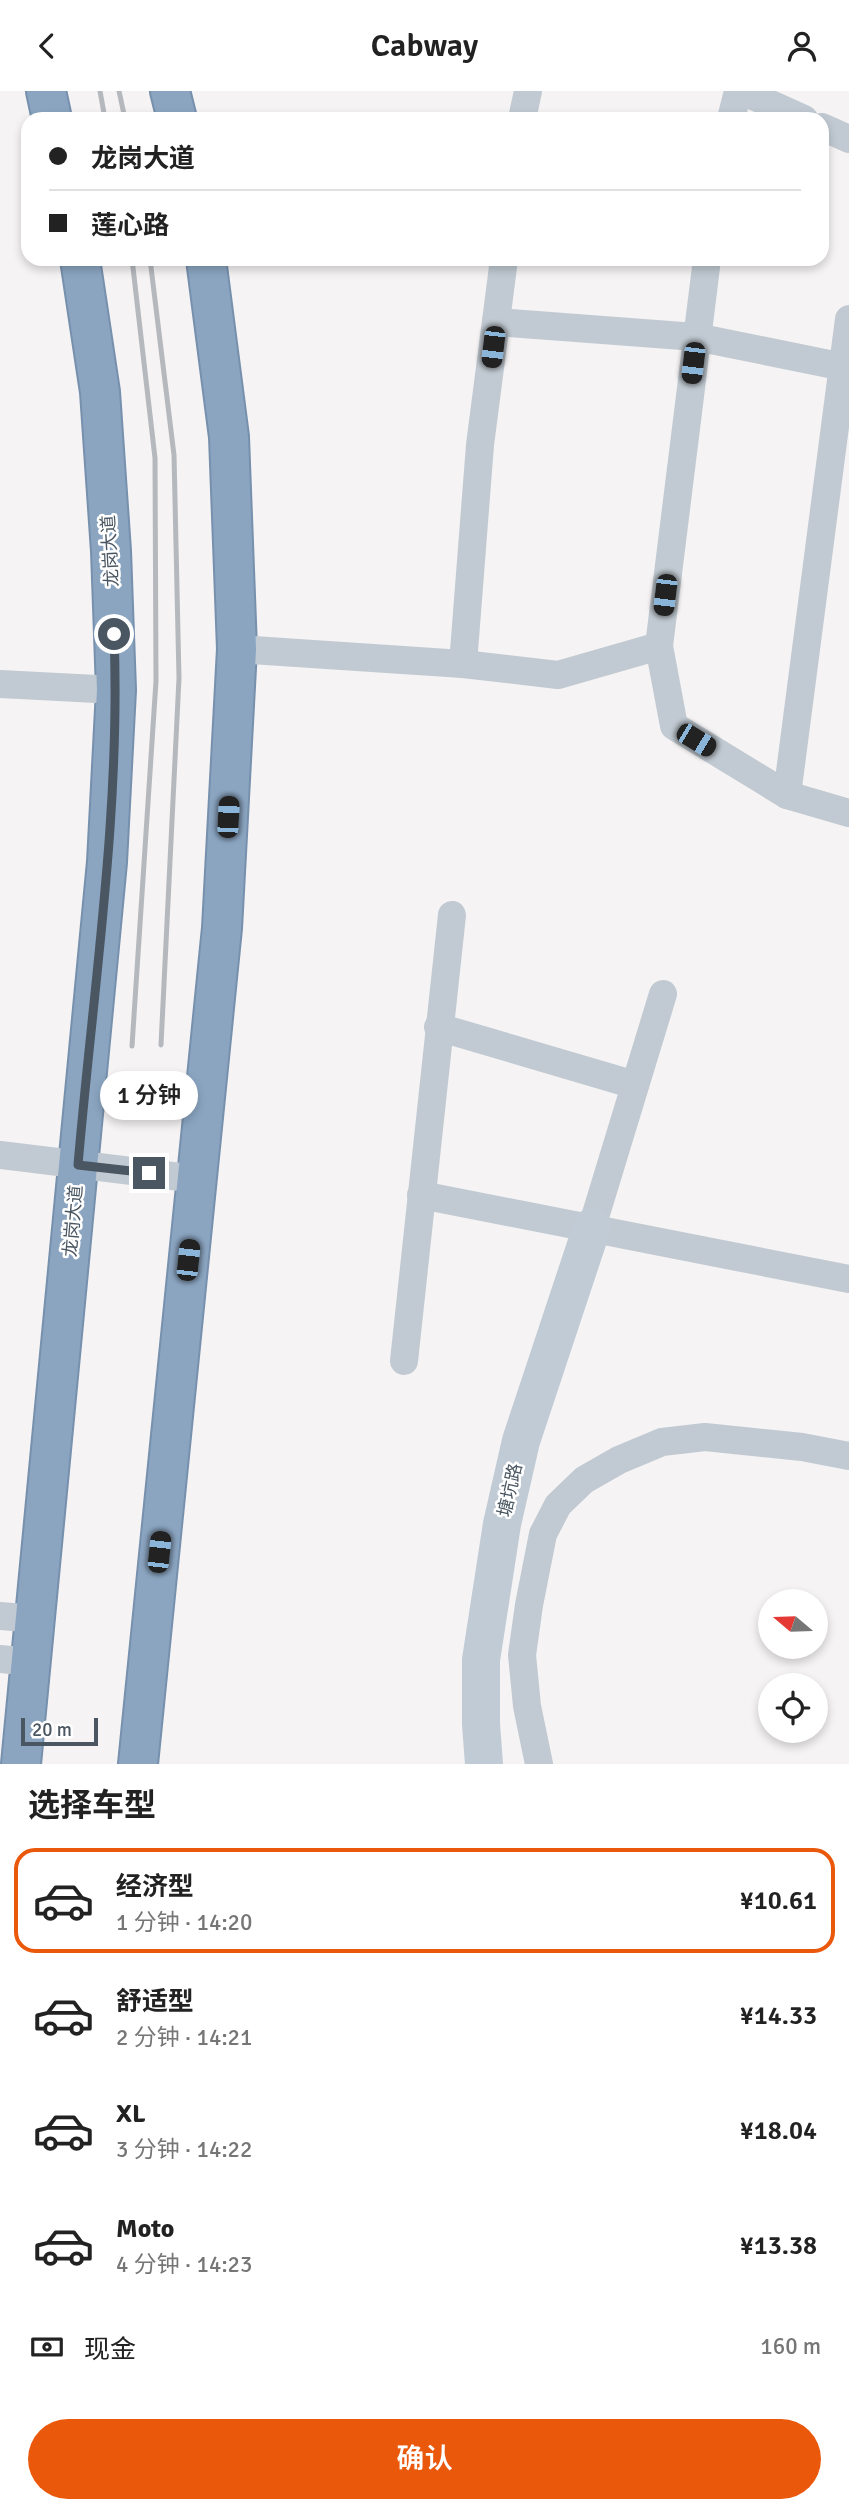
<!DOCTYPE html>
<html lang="zh">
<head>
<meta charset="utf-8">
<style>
	:root { --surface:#fff; --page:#f2f2f2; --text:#222; --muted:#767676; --line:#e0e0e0; --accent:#ea580c }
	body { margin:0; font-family:Signika,"Noto Sans SC",sans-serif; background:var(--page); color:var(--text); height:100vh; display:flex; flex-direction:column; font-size:26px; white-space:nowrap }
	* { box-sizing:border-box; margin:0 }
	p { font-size:23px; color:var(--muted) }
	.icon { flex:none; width:38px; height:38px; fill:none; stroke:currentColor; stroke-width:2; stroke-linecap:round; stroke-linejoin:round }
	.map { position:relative; height:1673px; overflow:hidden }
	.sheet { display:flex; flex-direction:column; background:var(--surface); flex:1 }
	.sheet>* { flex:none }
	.guide { position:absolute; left:21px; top:21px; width:808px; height:154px; border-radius:21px; box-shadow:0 4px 10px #0003; display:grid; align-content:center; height:154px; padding:0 28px; background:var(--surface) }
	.needle { width:46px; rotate:289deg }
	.controls { position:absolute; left:758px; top:1498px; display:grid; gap:14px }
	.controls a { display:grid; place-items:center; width:70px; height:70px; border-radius:50%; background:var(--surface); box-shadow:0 4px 10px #0003; font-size:35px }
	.scale { position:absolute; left:21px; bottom:18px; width:77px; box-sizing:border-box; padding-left:7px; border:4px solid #4a5661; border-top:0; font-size:19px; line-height:24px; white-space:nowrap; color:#4a5661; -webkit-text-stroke:5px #fff; paint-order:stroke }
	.end { position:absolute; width:32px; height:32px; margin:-16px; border:9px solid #4a5661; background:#fff; box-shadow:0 0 0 4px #fff }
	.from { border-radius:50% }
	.bubble { position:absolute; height:49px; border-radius:24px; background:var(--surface); box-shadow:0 4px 10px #0003; font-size:23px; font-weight:600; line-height:49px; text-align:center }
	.car { position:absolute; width:21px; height:42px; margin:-21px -10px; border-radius:9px; box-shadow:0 0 5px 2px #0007; background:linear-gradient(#222 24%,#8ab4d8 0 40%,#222 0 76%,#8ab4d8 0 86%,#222 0) }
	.guide b { display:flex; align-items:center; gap:24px; height:66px; font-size:26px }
	.guide b+b { border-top:2px solid var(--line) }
	.guide i { width:18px; height:18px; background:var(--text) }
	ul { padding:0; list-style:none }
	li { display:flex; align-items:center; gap:21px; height:105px; margin:0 14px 10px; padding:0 14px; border:4px solid transparent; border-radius:21px }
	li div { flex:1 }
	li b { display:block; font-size:26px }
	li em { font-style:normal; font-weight:600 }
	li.selected { border-color:var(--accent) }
	li>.icon { width:63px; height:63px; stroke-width:1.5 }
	h2 { padding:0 28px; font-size:32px; line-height:84px }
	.pay { display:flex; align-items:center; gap:18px; height:77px; padding:0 28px; font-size:26px }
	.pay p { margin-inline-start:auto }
	.primary-button { display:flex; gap:14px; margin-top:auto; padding:14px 28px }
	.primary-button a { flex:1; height:80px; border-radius:42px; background:var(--accent); color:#fff; font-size:28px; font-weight:600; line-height:80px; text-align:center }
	header { display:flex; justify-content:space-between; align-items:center; height:91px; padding:0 28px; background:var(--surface); font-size:32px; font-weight:600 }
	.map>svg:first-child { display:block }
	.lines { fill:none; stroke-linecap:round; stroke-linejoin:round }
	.highway-casing { stroke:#7690ad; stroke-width:42 }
	.street { stroke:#c1cad2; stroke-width:28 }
	.secondary { stroke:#c1cbd6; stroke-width:38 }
	.highway { stroke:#8ba5c1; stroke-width:38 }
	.rail { stroke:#b5b8bd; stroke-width:5 }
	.route { stroke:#4a5661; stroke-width:9 }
	.labels { text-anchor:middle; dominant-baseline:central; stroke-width:5; stroke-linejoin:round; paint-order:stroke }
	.street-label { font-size:18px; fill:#4a5661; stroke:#fff }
</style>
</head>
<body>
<header><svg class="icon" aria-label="back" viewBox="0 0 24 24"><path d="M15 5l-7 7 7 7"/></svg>Cabway<svg class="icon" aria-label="person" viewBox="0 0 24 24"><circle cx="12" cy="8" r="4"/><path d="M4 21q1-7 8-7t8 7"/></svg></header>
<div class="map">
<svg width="849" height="1673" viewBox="0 0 849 1673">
	<rect width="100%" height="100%" fill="#f5f3f3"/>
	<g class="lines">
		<defs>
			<g id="highway">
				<path d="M46,0L52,28"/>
				<path d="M170,0L177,28"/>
				<path d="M21,1673L107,771L116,599L111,460L100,301L80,168"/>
				<path d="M138,1673L222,837L237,558L229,346L206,168"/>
			</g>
		</defs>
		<use href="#highway" class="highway-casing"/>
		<g class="street">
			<path d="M742,0L804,28"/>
			<path d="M522,28L528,0"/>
			<path d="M731,28L738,0"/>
			<path d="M822,36L849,48"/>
			<path d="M496,231L696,246L849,277"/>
			<path d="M659,555L707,168"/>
			<path d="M237,558L463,573L558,584L659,555L674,635L787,704L849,722"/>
			<path d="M463,573L480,354L504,168"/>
			<path d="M0,593L116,599"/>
			<path d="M787,704L849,228"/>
			<path d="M438,936L635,994"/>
			<path d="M0,1064L197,1088"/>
			<path d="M421,1104L849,1188"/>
			<path d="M592,1136L663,903"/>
			<path d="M404,1270L452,824"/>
			<path d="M0,1525L36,1528"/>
			<path d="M0,1568L31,1571"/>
			<path d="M539,1673L527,1615L522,1564L529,1514L543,1443L558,1414L584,1389L619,1369L662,1351L705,1346L802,1356L849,1365"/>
		</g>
		<path class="secondary" d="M484,1673L481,1633V1569L502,1433L521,1350L592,1136"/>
		<use href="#highway" class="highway"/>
		<g class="rail">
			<path d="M100,0L105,28"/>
			<path d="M119,0L125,28"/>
			<path d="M150,168L174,364L179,587L161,954"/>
			<path d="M132,955L156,590L155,367L132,168"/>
		</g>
	</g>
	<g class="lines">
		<path class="route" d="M114,543C121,720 93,898 78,1074L149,1082"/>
	</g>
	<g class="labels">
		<g class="street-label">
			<text transform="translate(110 460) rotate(-93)">龙岗大道</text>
			<text transform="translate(73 1130) rotate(-85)">龙岗大道</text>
			<text transform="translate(510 1399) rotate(-77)">塘坑路</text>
		</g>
	</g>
</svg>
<div class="controls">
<a><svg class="needle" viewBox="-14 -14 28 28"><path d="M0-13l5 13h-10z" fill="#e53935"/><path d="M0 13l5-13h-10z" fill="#767676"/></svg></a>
<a><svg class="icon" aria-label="locate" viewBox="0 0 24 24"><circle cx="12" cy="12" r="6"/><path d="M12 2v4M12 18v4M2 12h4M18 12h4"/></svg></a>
</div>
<div class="scale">20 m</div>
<i class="end from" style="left:114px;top:543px"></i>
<i class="end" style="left:149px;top:1082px"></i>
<div class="bubble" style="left:100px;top:980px;width:98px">1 分钟</div>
<i class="car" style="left:493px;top:256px;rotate:187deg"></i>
<i class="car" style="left:693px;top:272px;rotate:187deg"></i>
<i class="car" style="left:665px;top:504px;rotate:187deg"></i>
<i class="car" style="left:696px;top:649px;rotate:121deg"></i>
<i class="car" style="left:228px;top:726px;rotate:3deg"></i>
<i class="car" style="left:188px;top:1169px;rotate:6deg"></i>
<i class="car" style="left:159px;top:1461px;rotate:6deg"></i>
<div class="guide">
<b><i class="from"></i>龙岗大道</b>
<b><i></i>莲心路</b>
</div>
</div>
<section class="sheet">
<h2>选择车型</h2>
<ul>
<li class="selected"><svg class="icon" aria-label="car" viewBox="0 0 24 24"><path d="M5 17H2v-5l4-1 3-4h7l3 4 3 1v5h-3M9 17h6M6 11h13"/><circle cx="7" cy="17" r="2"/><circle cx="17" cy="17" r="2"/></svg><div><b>经济型</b><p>1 分钟 · 14:20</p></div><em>¥10.61</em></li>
<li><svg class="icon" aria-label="car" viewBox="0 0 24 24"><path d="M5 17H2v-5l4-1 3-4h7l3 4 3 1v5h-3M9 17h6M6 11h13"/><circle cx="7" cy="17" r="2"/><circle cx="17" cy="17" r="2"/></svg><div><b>舒适型</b><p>2 分钟 · 14:21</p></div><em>¥14.33</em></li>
<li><svg class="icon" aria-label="car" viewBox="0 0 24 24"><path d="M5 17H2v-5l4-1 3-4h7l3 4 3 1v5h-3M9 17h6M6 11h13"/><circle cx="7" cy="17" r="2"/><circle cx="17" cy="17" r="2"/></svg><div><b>XL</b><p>3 分钟 · 14:22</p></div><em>¥18.04</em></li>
<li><svg class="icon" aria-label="car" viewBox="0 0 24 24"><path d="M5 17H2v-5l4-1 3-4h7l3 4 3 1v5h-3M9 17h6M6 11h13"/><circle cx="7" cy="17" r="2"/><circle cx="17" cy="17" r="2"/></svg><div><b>Moto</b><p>4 分钟 · 14:23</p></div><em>¥13.38</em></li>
</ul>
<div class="pay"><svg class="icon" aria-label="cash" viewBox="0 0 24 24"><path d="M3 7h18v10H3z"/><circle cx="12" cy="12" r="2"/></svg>现金<p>160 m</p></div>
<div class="primary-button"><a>确认</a></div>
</section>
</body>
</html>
